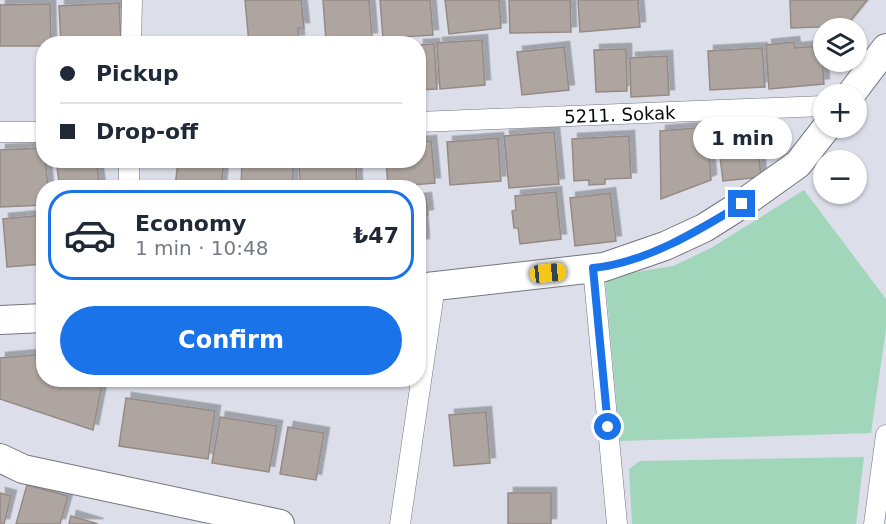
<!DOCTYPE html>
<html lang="en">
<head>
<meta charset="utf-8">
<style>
	:root { --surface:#fff; --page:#f6f6f7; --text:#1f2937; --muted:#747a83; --line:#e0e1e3; --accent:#1a73e8 }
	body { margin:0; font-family:"DejaVu Sans",sans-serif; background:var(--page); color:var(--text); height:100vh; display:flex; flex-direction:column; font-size:22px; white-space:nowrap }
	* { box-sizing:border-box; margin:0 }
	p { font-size:20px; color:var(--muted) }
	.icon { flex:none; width:33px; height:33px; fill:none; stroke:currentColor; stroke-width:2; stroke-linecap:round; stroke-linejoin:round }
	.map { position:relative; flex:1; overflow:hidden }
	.sheet { position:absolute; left:36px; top:180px; width:390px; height:207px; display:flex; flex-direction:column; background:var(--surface); border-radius:24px; box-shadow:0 2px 4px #0004 }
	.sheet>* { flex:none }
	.hud { position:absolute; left:36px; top:36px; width:390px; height:132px; border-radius:24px; box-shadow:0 2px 4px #0004; display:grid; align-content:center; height:132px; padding:0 24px; background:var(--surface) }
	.tools { position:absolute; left:813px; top:18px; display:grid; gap:12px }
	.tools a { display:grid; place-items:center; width:54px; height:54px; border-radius:50%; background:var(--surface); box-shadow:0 2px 4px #0004; font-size:30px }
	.end { position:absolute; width:27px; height:27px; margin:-14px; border:8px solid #1a73e8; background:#fff; box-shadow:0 0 0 3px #fff }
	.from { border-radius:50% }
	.bubble { position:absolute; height:42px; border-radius:21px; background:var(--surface); box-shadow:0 2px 4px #0004; font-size:20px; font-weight:700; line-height:42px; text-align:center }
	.car { position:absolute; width:18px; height:36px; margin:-18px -9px; border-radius:8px; box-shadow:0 0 4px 2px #0007; background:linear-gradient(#f5c518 24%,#345 0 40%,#f5c518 0 76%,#345 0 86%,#f5c518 0) }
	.hud b { display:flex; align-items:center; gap:21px; height:57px; font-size:22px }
	.hud b+b { border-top:2px solid var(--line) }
	.hud i { width:15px; height:15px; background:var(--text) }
	ul { padding:10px 0 0; list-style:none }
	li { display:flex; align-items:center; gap:18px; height:90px; margin:0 12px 9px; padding:0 12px; border:3px solid transparent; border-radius:24px }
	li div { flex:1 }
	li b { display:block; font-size:22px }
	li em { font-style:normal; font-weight:700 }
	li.current { border-color:var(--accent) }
	li>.icon { width:54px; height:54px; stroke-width:1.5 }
	.primary-button { display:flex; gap:12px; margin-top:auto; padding:12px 24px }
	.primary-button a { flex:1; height:69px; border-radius:36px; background:var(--accent); color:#fff; font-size:24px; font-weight:700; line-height:69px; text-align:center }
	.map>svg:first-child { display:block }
	.green { fill:#a2d6ba }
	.building { fill:#afa5a0; stroke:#958a85; stroke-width:1.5; filter:url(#shadow) }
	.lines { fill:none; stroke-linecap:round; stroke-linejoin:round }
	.street-casing { stroke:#747680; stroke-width:21 }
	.secondary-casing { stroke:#747680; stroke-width:30 }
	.street { stroke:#fff; stroke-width:20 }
	.secondary { stroke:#fff; stroke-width:28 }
	.route { stroke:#1a73e8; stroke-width:8 }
	.labels { text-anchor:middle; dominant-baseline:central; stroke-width:6; stroke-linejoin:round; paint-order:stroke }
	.street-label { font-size:18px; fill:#0a0b0e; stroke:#dcdee9 }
</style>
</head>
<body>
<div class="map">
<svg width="886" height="524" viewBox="0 0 886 524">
	<defs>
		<filter id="shadow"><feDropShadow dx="5.5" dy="-5.5" stdDeviation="0" flood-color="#0004"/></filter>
	</defs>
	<rect width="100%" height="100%" fill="#dcdee9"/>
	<g class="green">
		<path d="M804,190L886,299V329L871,433L620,441L605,277L673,266L711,248Z"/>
		<path d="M864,457L856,524H632L629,469L640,461Z"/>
	</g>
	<g class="building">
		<path d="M245,0H301L304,28H298L299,40L249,44Z"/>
		<path d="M323,0H369L372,38L326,41Z"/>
		<path d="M380,0H430L433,35L383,38Z"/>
		<path d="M445,0H499L501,28L449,34Z"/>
		<path d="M509,0H570L571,32L510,33Z"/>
		<path d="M578,0H638L640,27L580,32Z"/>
		<path d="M790,0H867L846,26L791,28Z"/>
		<path d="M119,3L121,44H61L59,6Z"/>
		<path d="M50,4L51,44H44V46H0V5Z"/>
		<path d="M482,40L485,85L440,89L437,43Z"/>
		<path d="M794,42L795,48L821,46L824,84L769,89L766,45Z"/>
		<path d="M434,44L437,89L418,90V45Z"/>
		<path d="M564,47L569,90L522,95L517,52Z"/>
		<path d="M762,48L765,87L710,90L708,51Z"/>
		<path d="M626,49L627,91L596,92L594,50Z"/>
		<path d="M667,56L669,95L631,97L630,58Z"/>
		<path d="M707,127L711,180L661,199L660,131Z"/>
		<path d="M756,127L761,177L723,181L717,132Z"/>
		<path d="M554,132L559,184L509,188L504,136Z"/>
		<path d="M629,136L631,178L605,179V184L589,185V180L574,181L572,139Z"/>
		<path d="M498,138L501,181L450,185L447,142Z"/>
		<path d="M431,141L435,183L388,187L386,160H418V142Z"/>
		<path d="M44,148L48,188H44V205L0,207V150Z"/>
		<path d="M56,160H96L100,188H60Z"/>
		<path d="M178,160H224L221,188H175Z"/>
		<path d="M242,160H294L292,188H241Z"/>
		<path d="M299,160H356L357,188H300Z"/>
		<path d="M556,192L561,239L520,244L518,228H514L512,211L516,210L515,196Z"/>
		<path d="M610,193L616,241L575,246L570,198Z"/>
		<path d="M426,198L428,215L422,216L424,244H418V199Z"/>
		<path d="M44,215V264L7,267L3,219Z"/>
		<path d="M44,354V380H103L93,430L0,399V358Z"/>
		<path d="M126,398L215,411L208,459L119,446Z"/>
		<path d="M486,412L490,463L454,466L449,415Z"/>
		<path d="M220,417L277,426L269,472L212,463Z"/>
		<path d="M288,427L324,433L316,480L280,474Z"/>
		<path d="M27,485L68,496L60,524H16Z"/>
		<path d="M0,493L11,496L4,524H0Z"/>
		<rect x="508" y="493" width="43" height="31"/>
		<path d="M71,516L98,524H69Z"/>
	</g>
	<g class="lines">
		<defs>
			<g id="street">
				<path d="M131,44L132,0"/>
				<path id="s1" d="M418,122L824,106"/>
				<path d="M0,132H44"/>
				<path d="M129,188V160"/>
				<path d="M593,268L617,524"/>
				<path d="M400,524L435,286"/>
				<path d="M874,524L886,435"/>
			</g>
			<g id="secondary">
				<path d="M851,94L886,48"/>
				<path d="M418,288L604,267L665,246L704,228L742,204L798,164L826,128"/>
				<path d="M0,320L44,318"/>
				<path d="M0,458L23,469L280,524"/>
			</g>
		</defs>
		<use href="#street" class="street-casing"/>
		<use href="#secondary" class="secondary-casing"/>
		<use href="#street" class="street"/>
		<use href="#secondary" class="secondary"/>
	</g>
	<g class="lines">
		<path class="route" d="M608,427L593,268C645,263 698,231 742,204"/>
	</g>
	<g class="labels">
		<g class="street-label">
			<text stroke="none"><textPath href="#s1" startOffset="202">5211. Sokak</textPath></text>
		</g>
	</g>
</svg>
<div class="tools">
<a><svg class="icon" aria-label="layers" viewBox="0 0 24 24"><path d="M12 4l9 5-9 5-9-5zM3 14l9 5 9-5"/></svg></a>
<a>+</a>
<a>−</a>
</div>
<i class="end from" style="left:608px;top:427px"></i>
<i class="end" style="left:742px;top:204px"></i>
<div class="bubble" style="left:693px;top:117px;width:99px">1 min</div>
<i class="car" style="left:548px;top:273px;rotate:84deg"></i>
<div class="hud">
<b><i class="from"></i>Pickup</b>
<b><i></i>Drop-off</b>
</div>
<section class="sheet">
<ul>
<li class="current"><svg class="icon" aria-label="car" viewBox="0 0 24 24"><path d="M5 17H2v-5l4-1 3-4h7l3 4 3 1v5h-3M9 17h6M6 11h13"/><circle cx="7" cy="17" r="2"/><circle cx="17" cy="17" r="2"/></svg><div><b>Economy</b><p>1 min · 10:48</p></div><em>₺47</em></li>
</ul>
<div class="primary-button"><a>Confirm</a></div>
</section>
</div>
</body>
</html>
